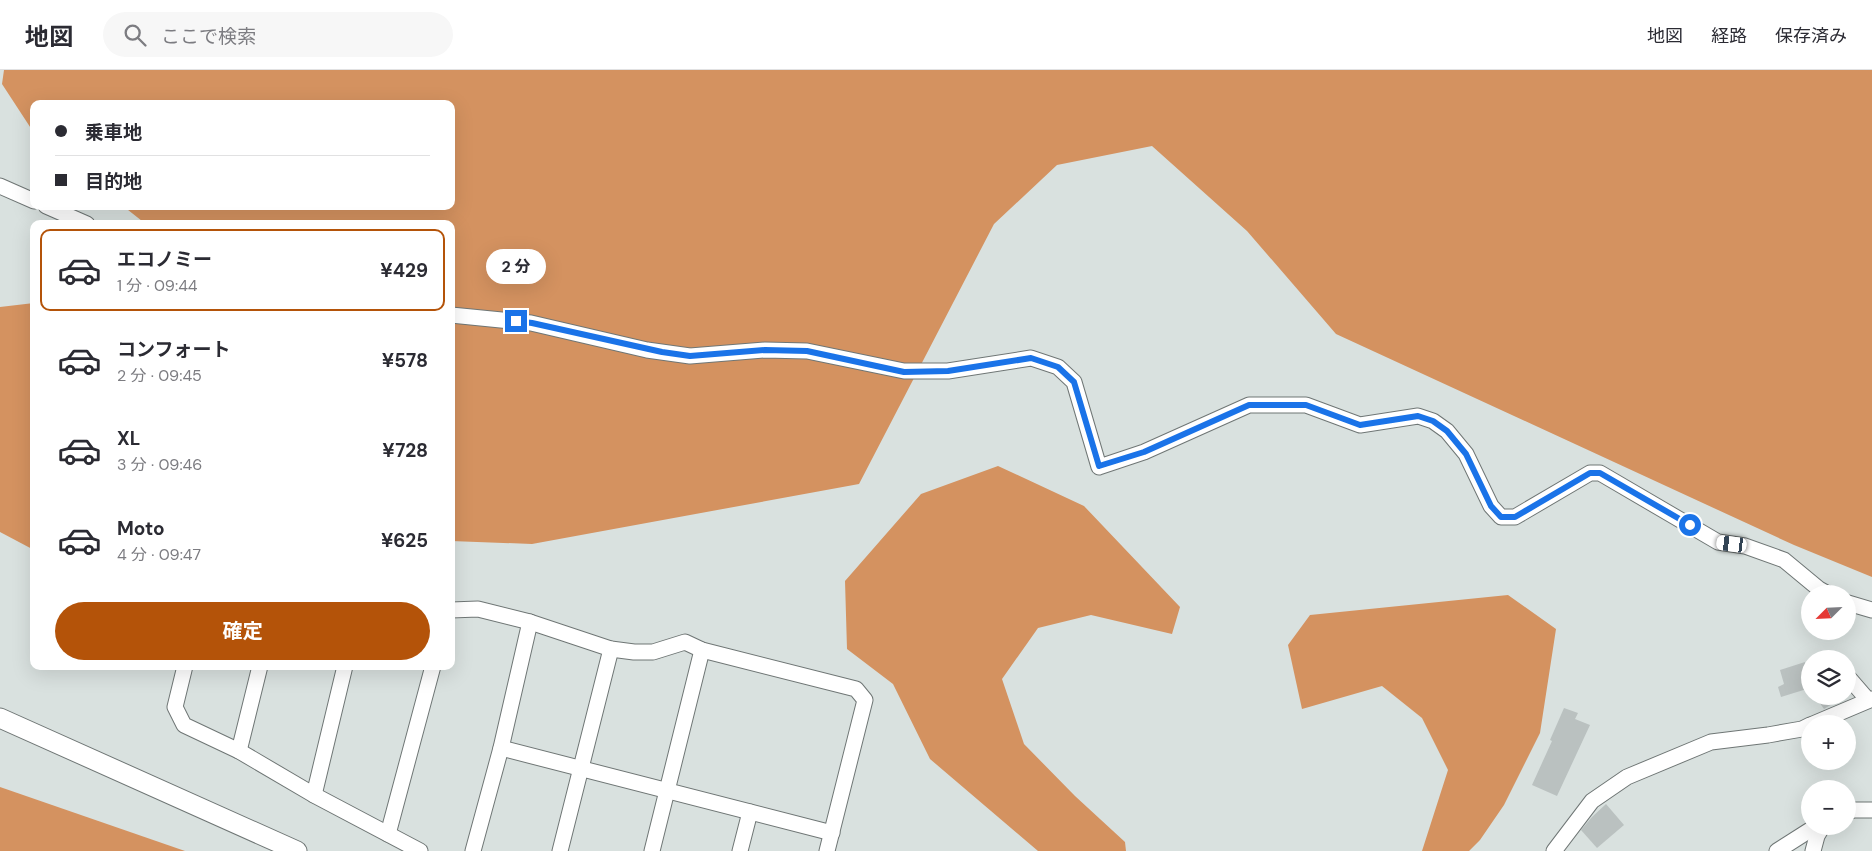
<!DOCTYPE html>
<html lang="ja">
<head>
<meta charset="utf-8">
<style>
	:root { --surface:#fff; --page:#f7f7f7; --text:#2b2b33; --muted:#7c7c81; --line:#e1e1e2; --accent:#b45309 }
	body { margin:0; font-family:"DM Sans","Noto Sans JP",sans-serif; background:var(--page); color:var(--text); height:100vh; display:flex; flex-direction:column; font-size:19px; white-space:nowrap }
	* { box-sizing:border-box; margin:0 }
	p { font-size:16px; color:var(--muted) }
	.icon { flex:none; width:28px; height:28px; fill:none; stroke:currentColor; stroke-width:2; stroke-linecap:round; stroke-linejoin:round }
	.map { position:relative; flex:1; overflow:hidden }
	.panel { position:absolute; left:30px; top:150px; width:425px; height:450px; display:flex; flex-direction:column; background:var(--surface); border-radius:10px; box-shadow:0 5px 20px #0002 }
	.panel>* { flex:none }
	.guide { position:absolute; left:30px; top:30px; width:425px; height:110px; border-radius:10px; box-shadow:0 5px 20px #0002; display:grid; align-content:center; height:110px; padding:0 25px; background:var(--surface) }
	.needle { width:32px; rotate:246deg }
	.tools { position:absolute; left:1801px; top:515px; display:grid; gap:10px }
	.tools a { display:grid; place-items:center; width:55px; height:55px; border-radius:50%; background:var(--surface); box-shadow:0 5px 20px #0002; font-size:25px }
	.end { position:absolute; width:22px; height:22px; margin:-11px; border:6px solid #1a73e8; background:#fff; box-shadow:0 0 0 2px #fff }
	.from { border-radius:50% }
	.bubble { position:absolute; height:35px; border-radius:18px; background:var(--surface); box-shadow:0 5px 20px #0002; font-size:16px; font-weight:700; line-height:35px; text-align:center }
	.car { position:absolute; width:15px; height:30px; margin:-15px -8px; border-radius:6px; box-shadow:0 0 4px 1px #0007; background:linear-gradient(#fff 24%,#345 0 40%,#fff 0 76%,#345 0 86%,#fff 0) }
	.guide b { display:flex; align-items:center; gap:18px; height:48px; font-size:19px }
	.guide b+b { border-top:1px solid var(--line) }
	.guide i { width:12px; height:12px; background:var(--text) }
	ul { padding:9px 0 0; list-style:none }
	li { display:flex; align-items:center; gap:15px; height:82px; margin:0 10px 8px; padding:0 15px; border:2px solid transparent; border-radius:10px }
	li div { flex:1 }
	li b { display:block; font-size:19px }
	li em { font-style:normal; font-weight:700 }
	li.active { border-color:var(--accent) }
	li>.icon { width:45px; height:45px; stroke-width:1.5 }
	.button { display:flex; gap:10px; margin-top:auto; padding:10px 25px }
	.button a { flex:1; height:58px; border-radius:30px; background:var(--accent); color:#fff; font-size:20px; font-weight:700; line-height:58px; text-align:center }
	header { display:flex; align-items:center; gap:30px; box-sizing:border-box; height:70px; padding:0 25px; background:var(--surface); border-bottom:1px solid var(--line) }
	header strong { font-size:24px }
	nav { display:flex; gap:28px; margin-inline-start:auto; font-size:18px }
	.search { width:350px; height:45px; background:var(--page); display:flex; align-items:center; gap:12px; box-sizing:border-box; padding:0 18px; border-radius:28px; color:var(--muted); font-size:19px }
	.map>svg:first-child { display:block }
	.forest { fill:#d49260 }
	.building { fill:#bac1c0 }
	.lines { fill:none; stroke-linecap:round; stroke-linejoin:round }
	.minor-casing { stroke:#6f7675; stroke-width:17 }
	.tertiary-casing { stroke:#6f7675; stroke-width:21 }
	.minor { stroke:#fff; stroke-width:15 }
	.tertiary { stroke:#fff; stroke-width:19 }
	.route { stroke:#1a73e8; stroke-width:6 }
</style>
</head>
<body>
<header>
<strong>地図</strong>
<div class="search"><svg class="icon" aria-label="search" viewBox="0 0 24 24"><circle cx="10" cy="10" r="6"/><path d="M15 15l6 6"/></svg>ここで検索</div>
<nav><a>地図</a><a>経路</a><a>保存済み</a></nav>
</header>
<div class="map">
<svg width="1872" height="781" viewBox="0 0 1872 781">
	<rect width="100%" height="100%" fill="#d9e1df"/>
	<g class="forest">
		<path d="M4,0H1872V507L1794,475L1336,264L1247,161L1152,76L1057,95L994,154L859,414L532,474L451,471V154H141L142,151L123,136H451V34H34V63L2,14Z"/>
		<path d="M34,233V480L0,462V237Z"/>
		<path d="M998,396L1084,436L1180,537L1172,564L1091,545L1038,558L1002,609L1024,674L1075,726L1125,772L1126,781H1038L930,689L893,614L847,579L845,511L921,424Z"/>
		<path d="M1508,525L1556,559L1540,663L1504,735L1480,770L1469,781H1422L1448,700L1422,648L1382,616L1302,639L1288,575L1310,545Z"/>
		<path d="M0,717L185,781H0Z"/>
	</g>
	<g class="building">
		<path d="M1805,592L1810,610V618L1781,627L1778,617L1784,614L1780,600Z"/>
		<path d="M1815,626H1845L1824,639Z"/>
		<path d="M1564,638L1578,643L1575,649L1590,655L1557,726L1532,715L1552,671L1550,670Z"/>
		<path d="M1606,734L1624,755L1597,778L1581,760L1592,747Z"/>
	</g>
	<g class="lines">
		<defs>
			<g id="minor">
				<path d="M0,116L34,131"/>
				<path d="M46,136L87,154"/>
				<path d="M451,245L531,253L647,280L690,286L765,280L807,281L904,301H948L1031,288L1058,297L1074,312L1099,397L1144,382L1249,335H1306L1360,355L1418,346L1433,351L1447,361L1466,384L1491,436L1501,447H1515L1590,403H1600L1718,472L1745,476L1784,490L1819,519L1828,524"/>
				<path d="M1848,533L1872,540"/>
				<path d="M451,540L478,539L530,552L611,579L634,582H653L685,572L702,580L856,619L865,630L827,781"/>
				<path d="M185,596L175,637L184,655L239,681L314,725L420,781"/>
				<path d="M1848,607L1868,630"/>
				<path d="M1813,654L1872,629"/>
				<path d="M501,678L832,763"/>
				<path d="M239,681L260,596"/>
				<path d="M314,725L345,596"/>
				<path d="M1848,742L1854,740H1872"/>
				<path d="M388,764L433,596"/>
				<path d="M473,781L501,678L530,552"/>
				<path d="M560,781L611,579"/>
				<path d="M652,781L702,580"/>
				<path d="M740,781L750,742"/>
				<path d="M1554,781L1592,731L1627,707L1711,672L1768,665L1802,659L1810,655"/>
				<path d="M1777,781L1810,760L1821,759"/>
				<path d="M1813,781L1817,766L1823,756"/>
			</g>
			<path id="tertiary" d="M0,648L297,781"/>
		</defs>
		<use href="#minor" class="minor-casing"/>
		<use href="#tertiary" class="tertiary-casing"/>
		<use href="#minor" class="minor"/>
		<use href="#tertiary" class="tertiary"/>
	</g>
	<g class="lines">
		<path class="route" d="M516,251L532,253L662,282L690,286L765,280L807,281L904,302L948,301L1031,288L1058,297L1074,312L1099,396L1144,382L1249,335H1306L1360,355L1418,346L1433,351L1447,361L1466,384L1491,436L1501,447H1515L1590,403H1600L1690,455"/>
	</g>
</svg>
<div class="tools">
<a><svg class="needle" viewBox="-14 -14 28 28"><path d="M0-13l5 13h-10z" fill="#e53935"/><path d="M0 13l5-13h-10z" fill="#7c7c81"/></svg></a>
<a><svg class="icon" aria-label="layers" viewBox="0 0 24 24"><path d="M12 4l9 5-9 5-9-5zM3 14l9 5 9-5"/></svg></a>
<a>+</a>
<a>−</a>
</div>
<i class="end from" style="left:1690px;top:455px"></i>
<i class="end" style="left:516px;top:251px"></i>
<div class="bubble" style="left:486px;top:179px;width:60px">2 分</div>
<i class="car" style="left:1732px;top:474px;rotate:277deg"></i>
<div class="guide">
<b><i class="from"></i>乗車地</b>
<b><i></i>目的地</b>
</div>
<section class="panel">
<ul>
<li class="active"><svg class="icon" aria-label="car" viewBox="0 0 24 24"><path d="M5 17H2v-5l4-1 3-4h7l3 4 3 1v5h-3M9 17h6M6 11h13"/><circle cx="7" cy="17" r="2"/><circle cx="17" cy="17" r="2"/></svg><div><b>エコノミー</b><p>1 分 · 09:44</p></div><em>¥429</em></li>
<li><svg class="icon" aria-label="car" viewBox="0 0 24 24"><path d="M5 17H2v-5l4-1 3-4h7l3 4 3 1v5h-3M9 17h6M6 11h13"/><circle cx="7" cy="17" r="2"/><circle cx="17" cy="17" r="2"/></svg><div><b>コンフォート</b><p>2 分 · 09:45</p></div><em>¥578</em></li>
<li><svg class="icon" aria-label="car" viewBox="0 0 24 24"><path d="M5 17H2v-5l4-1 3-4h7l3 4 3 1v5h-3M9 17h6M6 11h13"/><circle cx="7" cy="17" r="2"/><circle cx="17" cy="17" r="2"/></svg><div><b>XL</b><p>3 分 · 09:46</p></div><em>¥728</em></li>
<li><svg class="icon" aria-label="car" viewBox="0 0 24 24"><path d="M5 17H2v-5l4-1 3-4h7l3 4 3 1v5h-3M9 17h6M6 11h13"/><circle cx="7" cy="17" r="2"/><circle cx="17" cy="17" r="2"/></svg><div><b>Moto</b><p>4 分 · 09:47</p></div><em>¥625</em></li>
</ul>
<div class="button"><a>確定</a></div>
</section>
</div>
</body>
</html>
